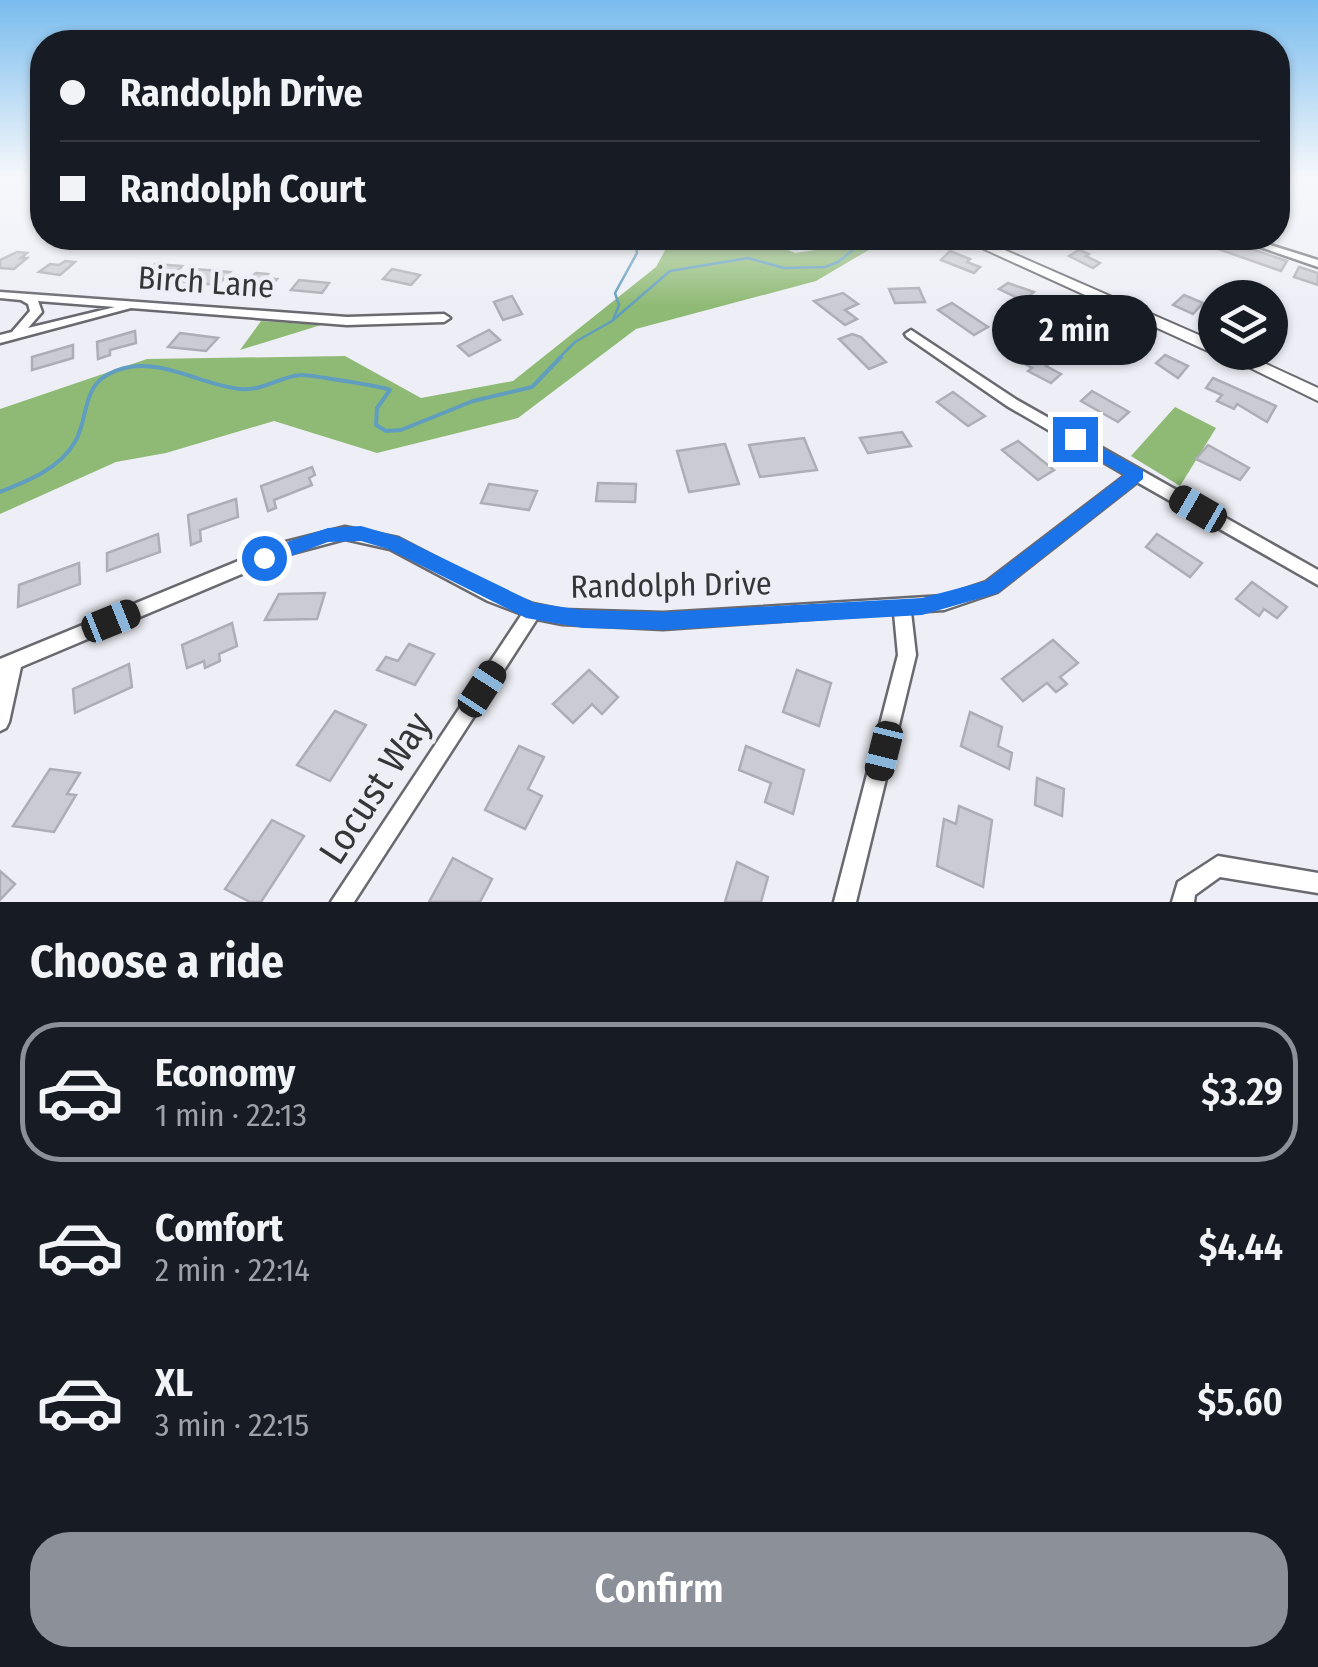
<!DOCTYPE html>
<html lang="en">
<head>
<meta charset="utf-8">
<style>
	:root { --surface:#171b24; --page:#20242c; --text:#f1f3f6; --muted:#9ea1a6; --line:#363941; --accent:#8c9099 }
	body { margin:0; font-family:"Fira Sans Condensed",sans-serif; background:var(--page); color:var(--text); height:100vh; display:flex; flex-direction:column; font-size:38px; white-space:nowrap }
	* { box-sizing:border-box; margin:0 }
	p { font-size:32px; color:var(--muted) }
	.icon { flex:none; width:55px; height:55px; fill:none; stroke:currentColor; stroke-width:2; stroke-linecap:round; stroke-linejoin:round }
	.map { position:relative; height:902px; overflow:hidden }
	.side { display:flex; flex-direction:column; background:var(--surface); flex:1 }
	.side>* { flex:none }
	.guide { position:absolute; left:30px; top:30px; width:1260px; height:220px; border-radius:40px; box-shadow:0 2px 8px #0004; display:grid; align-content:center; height:220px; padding:0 30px; background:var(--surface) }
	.tools { position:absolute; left:1198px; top:280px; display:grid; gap:20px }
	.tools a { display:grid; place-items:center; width:90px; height:90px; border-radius:50%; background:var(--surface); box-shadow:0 2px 8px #0004; font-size:50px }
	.end { position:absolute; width:45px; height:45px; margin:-22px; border:12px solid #1a73e8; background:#fff; box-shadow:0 0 0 5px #fff }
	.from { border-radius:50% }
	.bubble { position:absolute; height:70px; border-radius:35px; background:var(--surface); box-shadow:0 2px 8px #0004; font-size:32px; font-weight:600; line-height:70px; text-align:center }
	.car { position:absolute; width:30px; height:60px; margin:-30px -15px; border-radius:12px; box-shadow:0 0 8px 2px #0007; background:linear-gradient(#222 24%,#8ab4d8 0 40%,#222 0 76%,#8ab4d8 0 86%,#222 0) }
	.guide b { display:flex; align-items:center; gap:35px; height:95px; font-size:38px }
	.guide b+b { border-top:2px solid var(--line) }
	.guide i { width:25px; height:25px; background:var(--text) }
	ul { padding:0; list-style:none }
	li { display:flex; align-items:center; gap:30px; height:140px; margin:0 20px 15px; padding:0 10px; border:5px solid transparent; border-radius:40px }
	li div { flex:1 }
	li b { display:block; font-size:38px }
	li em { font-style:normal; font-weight:600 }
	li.selected { border-color:var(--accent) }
	li>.icon { width:90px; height:90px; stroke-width:1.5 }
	h2 { padding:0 30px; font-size:45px; line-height:120px }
	.cta { display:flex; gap:20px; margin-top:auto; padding:20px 30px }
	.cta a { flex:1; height:115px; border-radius:40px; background:var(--accent); color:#fff; font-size:40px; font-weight:600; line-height:115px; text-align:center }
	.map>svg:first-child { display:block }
	.forest { fill:#8fba75 }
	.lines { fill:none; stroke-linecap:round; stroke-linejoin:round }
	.stream-far1 { stroke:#619dbe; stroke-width:2.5 }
	.stream { stroke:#619dbe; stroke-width:4 }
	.building { fill:#cbcbd3; stroke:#adaeb5; stroke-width:2.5 }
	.minor-casing { stroke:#696970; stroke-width:5 }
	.tertiary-casing { stroke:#696970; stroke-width:4 }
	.minor { fill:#fff; fill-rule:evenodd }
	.tertiary { fill:#fff; fill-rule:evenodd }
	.route { fill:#1a73e8 }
	.labels { text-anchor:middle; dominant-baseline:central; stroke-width:9; stroke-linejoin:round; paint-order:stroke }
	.street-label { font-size:32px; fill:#363639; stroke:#eeeff6 }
	.near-street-label { font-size:38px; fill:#363639; stroke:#eeeff6 }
</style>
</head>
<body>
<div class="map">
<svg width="1318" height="902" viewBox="0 0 1318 902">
	<rect width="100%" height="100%" fill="#eeeff6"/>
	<g class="forest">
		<path d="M686,238H762L795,253L836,247L847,238H889L816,281L636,329L518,418L377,453L274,421L166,453L116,462L0,514V409L147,359L345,356L421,398L513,381L656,267L670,241Z"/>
		<path d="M261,321L321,325L240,350Z"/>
		<path d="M1175,407L1216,428L1180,486L1131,456Z"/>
	</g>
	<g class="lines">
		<g class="stream-far1">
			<path d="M953,238L966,242"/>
			<path d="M613,320L619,305L615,293L637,253L635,238"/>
			<path d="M558,359L575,342L612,321L670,271L748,258L784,268L825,267L838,262L868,238"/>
		</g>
		<path class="stream" d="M0,492C28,481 59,469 75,442C88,420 82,389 107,375C151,350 197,385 241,389C262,391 280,377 300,375C306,374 385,387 390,390L377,408L376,425L386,431L401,430L473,401L532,387L561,357"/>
	</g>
	<g class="building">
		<path d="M1201,238H1219L1287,261L1281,271L1198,242Z"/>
		<path d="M1079,250L1089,254L1086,256L1100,263L1093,268L1069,256Z"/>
		<path d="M950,251L970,259L967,262L980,267L974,273L941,260Z"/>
		<path d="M17,252L27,253L21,258H27L14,269L0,268V260Z"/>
		<path d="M65,261L75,262L60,275L39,272L50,264L59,265Z"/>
		<path d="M155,264L182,266L167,283L139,281Z"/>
		<path d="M1299,267L1318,273V285L1294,277Z"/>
		<path d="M196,269L230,272L218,285L183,282Z"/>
		<path d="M392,269L420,275L411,285L383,279Z"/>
		<path d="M256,273L268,274L265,278L277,279L269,289L239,286Z"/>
		<path d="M299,280L329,283L322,293L291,290Z"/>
		<path d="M1008,283L1034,292L1029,296L1040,302L1034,306L999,289Z"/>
		<path d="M919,288L925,302L895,303L889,289Z"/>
		<path d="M843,293L858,304L845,310L857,319L845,325L814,301Z"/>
		<path d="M1184,295L1203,303L1193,314L1173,305Z"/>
		<path d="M512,296L522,314L503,320L494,302Z"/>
		<path d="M952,303L988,327L974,335L938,310Z"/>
		<path d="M1085,319L1099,330L1119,340L1110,347L1074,328Z"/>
		<path d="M489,330L500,340L469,356L458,346Z"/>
		<path d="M135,331L136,343L110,350V355L98,359L97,342Z"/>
		<path d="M180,333L218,338L206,351L168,347Z"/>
		<path d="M852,334L861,337L886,362L869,369L839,339Z"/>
		<path d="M73,345V358L32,370V357Z"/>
		<path d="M1028,351L1050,363L1046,366L1061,374L1051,383L1028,371L1032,368L1018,360Z"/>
		<path d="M1165,355L1188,366L1178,378L1156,363Z"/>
		<path d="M1213,378L1276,406L1267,422L1237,404L1234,409L1217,401L1222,395L1206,388Z"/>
		<path d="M1092,391L1129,412L1118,422L1081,401Z"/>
		<path d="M953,392L985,416L968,426L937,402Z"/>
		<path d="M902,432L911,446L868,453L860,438Z"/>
		<path d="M804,438L817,470L760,477L749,445Z"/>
		<path d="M1018,441L1054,470L1038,480L1002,450Z"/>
		<path d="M725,444L739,484L689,492L677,451Z"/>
		<path d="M1208,445L1249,468L1240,480L1196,459Z"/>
		<path d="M312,467L315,475L309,478L312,485L274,500L276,508L268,511L261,486Z"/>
		<path d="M598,483L636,484L635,502L596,501Z"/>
		<path d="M489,484L537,491L529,510L481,503Z"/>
		<path d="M236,499L238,517L200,530L201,541L191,545L188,515Z"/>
		<path d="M158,534L160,552L107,571V553Z"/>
		<path d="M1157,534L1202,563L1190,577L1146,547Z"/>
		<path d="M79,563L80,584L18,607L19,585Z"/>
		<path d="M1252,582L1287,607L1277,618L1264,609L1259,616L1236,599Z"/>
		<path d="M325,593L317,619L265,620L279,594Z"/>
		<path d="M232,623L237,646L219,654L220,661L205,668L204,661L187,668L182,645Z"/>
		<path d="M1053,640L1078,663L1060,677L1067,684L1056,692L1047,683L1023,701L1002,679Z"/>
		<path d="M409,644L434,654L415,685L377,670L386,657L398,661Z"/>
		<path d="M129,664L132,687L75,713L73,689Z"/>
		<path d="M589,670L618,697L602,714L592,704L573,723L553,704Z"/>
		<path d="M797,670L831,683L819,726L783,712Z"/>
		<path d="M335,711L366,725L330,781L297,765Z"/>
		<path d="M970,712L1002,727L998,746L1012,753L1009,769L961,746Z"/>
		<path d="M519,746L544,757L528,789L542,796L525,829L485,810Z"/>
		<path d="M746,746L804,770L793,814L765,802L771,783L739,770Z"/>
		<path d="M50,769L80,773L67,794L76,795L54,832L13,826Z"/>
		<path d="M1037,778L1064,789L1062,816L1035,805Z"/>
		<path d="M959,806L992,820L983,887L937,866L944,819L956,824Z"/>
		<path d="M272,820L304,836L261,902H250L225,889Z"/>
		<path d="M453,858L492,879L480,902H429Z"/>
		<path d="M737,862L768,877L761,902H725Z"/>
		<path d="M0,871L15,884L0,900Z"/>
	</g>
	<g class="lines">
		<defs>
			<g id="minor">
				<path d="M1234,238H1248L1318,260V267Z"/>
				<path d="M0,292L347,317L444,314L450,318L444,322L347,325L131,308L0,343V335L12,332L30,311L28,304L21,300L0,298ZM38,301L115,307L28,328L42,312Z"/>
				<path d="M911,330L1017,400L1318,570V585L1137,482L997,592L944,610L911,612L916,655L856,902H834L898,655L894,613L663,629L562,624L537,619L354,902H331L522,614L488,601L390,549L345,539L289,554L21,667L9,722L6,728L0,731V659L282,543L345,527L398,538L500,591L533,604L562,610L663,613L944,596L986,582L1126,475L1007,406L907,337L905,334Z"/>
				<path d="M1218,856L1318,873V893L1220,877L1195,895L1194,902H1172L1178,882Z"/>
			</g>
			<g id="tertiary">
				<path d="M960,238H977L1215,342L1217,352H1210Z"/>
				<path d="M1218,352H1240L1318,388V401Z"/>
			</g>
		</defs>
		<use href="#minor" class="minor-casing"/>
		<use href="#tertiary" class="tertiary-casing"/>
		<use href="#minor" class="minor"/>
		<use href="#tertiary" class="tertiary"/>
	</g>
	<linearGradient id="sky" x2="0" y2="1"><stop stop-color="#79bcee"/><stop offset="0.58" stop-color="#f7f8fb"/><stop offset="1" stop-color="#f7f8fb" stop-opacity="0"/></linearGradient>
	<rect width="1318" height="306" fill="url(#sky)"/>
	<path class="route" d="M1075,433L1143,470V479L998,593L922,615L664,630L583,628L526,618L388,549L361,541L328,542L264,566L255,558L258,552L328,528L361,526L399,537L535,603L583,610L664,612L922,598L986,581L1124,475L1069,443V435Z"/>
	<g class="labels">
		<g class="street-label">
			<text transform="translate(206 282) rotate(4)">Birch Lane</text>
			<text transform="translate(671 585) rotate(-1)">Randolph Drive</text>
		</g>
		<g class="near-street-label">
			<text transform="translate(375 788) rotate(-57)">Locust Way</text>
		</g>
	</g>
</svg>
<div class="tools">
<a><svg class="icon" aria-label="layers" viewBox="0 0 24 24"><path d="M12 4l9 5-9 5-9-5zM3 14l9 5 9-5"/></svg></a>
</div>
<i class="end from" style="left:264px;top:558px"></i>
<i class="end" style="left:1075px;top:439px"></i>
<div class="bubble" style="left:992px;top:295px;width:165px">2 min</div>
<i class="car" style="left:1198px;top:509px;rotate:300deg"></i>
<i class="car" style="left:111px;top:621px;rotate:68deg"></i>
<i class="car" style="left:482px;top:689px;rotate:33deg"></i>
<i class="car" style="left:884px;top:751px;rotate:194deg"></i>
<div class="guide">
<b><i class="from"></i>Randolph Drive</b>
<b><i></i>Randolph Court</b>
</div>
</div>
<section class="side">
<h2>Choose a ride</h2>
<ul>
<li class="selected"><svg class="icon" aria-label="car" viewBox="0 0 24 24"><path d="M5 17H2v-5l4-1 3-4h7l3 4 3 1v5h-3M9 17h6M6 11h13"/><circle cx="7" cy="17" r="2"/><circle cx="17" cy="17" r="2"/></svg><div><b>Economy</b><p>1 min · 22:13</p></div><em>$3.29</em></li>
<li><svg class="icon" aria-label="car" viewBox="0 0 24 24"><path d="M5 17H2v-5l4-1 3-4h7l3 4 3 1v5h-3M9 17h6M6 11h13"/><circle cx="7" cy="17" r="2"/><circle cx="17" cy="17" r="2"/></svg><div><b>Comfort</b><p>2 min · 22:14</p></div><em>$4.44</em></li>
<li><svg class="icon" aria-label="car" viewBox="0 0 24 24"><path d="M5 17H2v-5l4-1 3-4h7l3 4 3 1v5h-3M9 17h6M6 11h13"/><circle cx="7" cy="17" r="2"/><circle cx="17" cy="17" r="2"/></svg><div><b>XL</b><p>3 min · 22:15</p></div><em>$5.60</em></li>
</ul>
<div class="cta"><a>Confirm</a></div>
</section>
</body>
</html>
